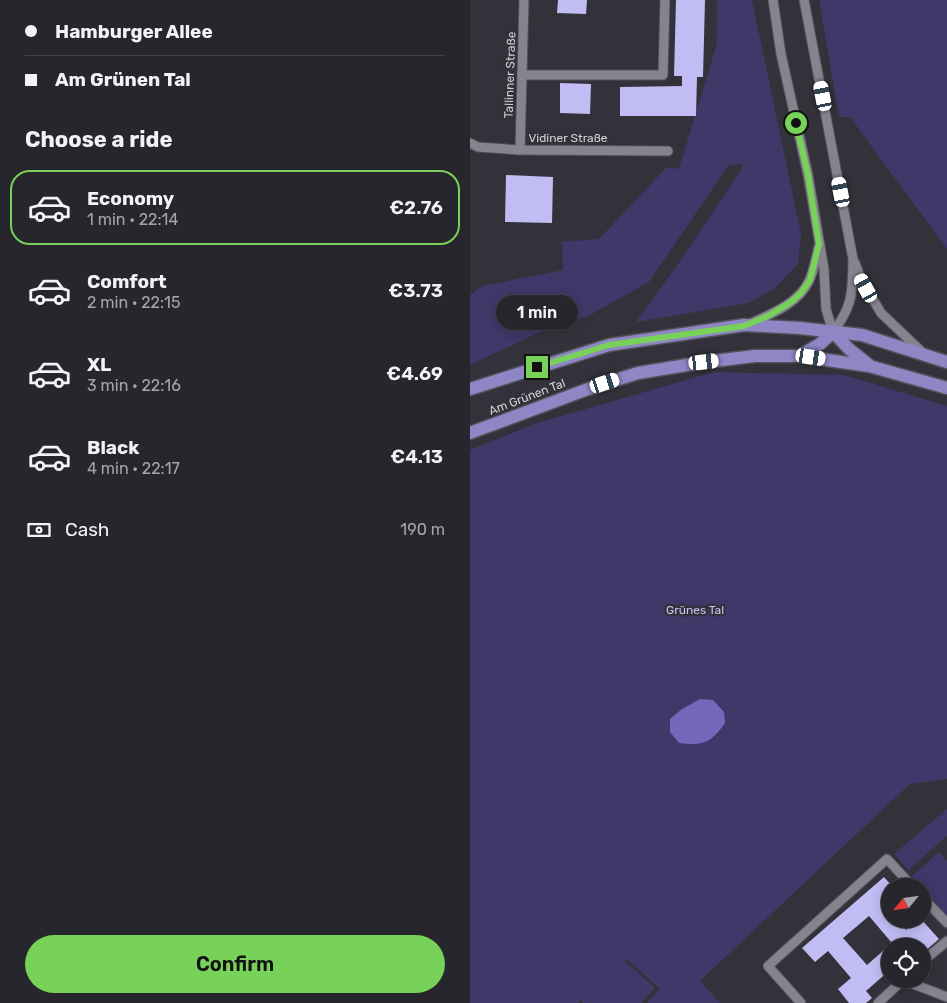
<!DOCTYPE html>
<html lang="en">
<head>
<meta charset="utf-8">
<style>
	:root { --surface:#26262c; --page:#2e2e34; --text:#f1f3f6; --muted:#a4a5a9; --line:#424348; --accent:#78d158 }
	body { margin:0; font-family:Rubik,sans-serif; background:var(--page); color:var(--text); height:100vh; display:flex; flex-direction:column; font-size:19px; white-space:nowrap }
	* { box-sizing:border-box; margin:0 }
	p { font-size:16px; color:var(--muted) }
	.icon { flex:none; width:28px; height:28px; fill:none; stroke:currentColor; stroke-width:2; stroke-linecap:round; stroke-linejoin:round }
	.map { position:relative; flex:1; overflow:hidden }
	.side { display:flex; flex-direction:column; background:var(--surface); width:470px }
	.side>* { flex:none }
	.top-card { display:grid; align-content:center; height:110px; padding:0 25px; background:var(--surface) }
	.needle { width:32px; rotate:241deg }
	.controls { position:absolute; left:411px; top:878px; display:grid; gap:10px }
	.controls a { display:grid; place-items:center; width:50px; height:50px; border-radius:50%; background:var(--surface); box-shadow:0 2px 12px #0003,0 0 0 1px var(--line); font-size:25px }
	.end { position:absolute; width:22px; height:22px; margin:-11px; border:6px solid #78d158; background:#111; box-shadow:0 0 0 2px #111 }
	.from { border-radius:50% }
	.bubble { position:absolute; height:35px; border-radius:18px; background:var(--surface); box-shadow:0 2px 12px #0003,0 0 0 1px var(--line); font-size:16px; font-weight:600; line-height:35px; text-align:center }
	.car { position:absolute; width:15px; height:30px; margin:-15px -8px; border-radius:6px; box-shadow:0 0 4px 1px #0007; background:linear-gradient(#fff 24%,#345 0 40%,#fff 0 76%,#345 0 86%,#fff 0) }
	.top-card b { display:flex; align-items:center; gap:18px; height:48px; font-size:19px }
	.top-card b+b { border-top:1px solid var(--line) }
	.top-card i { width:12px; height:12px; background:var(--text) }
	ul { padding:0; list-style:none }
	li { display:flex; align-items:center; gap:15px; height:75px; margin:0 10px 8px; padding:0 15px; border:2px solid transparent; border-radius:20px }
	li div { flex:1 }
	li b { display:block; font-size:19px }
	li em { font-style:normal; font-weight:600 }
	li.current { border-color:var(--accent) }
	li>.icon { width:45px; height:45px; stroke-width:1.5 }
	h2 { padding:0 25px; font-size:22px; line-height:60px }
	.pay { display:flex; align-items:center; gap:12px; height:55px; padding:0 25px; font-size:19px }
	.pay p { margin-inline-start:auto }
	.action { display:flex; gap:10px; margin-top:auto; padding:10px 25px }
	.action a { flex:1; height:58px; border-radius:30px; background:var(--accent); color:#111; font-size:20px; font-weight:600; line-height:58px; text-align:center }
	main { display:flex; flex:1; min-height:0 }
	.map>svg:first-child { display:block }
	.green { fill:#3f3868 }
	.water { fill:#7468bc }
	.building { fill:#c1bcf3; fill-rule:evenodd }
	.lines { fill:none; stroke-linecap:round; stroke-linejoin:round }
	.minor-casing { stroke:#525158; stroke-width:11 }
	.major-casing { stroke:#525158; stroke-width:15 }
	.minor { stroke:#85848e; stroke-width:9 }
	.major { stroke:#8f86c6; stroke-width:12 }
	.route { stroke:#78d158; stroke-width:6 }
	.labels { text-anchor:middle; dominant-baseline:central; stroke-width:5; stroke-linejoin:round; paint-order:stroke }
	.street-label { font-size:12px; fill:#d2d1d7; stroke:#33323b }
	.park-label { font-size:12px; fill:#c8c5f2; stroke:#33323b }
</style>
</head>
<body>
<main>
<section class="side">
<div class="top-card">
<b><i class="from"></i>Hamburger Allee</b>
<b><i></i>Am Grünen Tal</b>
</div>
<h2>Choose a ride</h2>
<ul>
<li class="current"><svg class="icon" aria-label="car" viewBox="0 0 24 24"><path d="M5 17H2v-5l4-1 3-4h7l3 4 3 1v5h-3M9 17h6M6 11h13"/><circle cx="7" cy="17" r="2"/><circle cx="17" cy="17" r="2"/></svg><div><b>Economy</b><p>1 min · 22:14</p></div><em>€2.76</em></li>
<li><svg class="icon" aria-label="car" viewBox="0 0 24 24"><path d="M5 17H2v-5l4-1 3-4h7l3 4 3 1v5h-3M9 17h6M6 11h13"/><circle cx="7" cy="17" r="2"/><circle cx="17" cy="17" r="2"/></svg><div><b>Comfort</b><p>2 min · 22:15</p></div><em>€3.73</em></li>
<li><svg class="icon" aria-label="car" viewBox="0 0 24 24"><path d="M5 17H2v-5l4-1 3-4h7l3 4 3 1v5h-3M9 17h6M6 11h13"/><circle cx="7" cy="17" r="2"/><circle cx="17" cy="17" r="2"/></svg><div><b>XL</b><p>3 min · 22:16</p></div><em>€4.69</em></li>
<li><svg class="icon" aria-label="car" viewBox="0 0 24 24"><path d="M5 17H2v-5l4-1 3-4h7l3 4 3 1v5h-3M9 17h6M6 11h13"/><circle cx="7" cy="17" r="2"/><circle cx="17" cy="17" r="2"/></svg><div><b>Black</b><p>4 min · 22:17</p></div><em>€4.13</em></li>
</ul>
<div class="pay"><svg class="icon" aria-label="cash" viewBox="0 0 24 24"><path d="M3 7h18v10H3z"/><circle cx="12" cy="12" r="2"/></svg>Cash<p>190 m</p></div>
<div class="action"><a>Confirm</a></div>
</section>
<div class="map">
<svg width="477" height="1003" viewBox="0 0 477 1003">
	<rect width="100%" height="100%" fill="#33323b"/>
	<g class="green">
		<path d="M247,0H282L331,234L328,264L304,289L279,303L166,322L213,257L271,170L272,163L258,166L179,282L120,315L68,333L0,365V295L12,286L93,270L92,242L129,239L197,167L209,169L247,43Z"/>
		<path d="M349,0H477V249L380,117H369Z"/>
		<path d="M244,372L374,375L477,406V779L440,784L230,981L250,1003H177L190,989L157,959L155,961L185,988L171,1003H113L111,1000L108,1003H0V450L67,423Z"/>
		<path d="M477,809V836L438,870L424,854Z"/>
		<path d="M469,852L477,861V917L453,889L452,886H450L441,877Z"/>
	</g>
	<path class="water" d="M230,699L243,700L254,712L255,723C241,743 233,746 209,743L200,732V719L212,709Z"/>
	<g class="building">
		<path d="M88,0H117L116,14L87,13Z"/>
		<path d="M206,0H235L233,77H227L226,116H150V87L212,86V76H204Z"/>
		<path d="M90,83L121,84L120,114L90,113Z"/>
		<path d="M36,175L83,177L82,223L35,222Z"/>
		<path d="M414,877L422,886H420V896L413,903L420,911V919H427L436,930L451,919L469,939L454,952L452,946L449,945L420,946V970L396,991L402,998L396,1003H379L368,989L381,978L358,951L345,962L332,948ZM399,916L422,943L397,965L373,938Z"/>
	</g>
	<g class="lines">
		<defs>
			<g id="minor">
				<path d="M303,0L311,54L338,175L354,269L356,309L363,332"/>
				<path d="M334,0L383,259C382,292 384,304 363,332"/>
				<path d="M52,75H193L195,0"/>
				<path d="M0,143L8,147L49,150L198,151"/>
				<path d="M50,150L54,0"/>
				<path d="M385,263L391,279L411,313L453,353"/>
				<path d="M279,324C301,314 328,304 339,281C344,271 346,257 349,246"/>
				<path d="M452,897L477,923"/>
				<path d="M452,962L477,941"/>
				<path d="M434,979L433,980L477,997"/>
				<path d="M331,1003L298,966L417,859L442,886"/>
				<path d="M408,1003L433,980"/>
			</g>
			<g id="major">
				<path d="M363,332L379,349L399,365"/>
				<path d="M329,356L350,344L363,332"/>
				<path d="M0,389L139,345L274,325L330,328L392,335L477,362"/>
				<path d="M0,433L118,389L168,373L235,362L285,356H329L399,366L477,388"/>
			</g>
		</defs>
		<use href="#minor" class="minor-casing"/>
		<use href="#major" class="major-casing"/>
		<use href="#minor" class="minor"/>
		<use href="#major" class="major"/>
	</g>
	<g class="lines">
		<path class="route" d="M67,367L139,345L274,326L298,316L321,302L331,293L340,280L349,244L338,175L326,123"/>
	</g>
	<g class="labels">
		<g class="street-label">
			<text transform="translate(40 75) rotate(-88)">Tallinner Straße</text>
			<text x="98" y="138">Vidiner Straße</text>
			<text transform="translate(57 397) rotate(-21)">Am Grünen Tal</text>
		</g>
		<g class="park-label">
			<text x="225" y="610">Grünes Tal</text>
		</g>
	</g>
</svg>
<div class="controls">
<a><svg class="needle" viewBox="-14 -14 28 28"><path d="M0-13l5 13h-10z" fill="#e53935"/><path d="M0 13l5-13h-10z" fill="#a4a5a9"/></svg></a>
<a><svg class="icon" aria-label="locate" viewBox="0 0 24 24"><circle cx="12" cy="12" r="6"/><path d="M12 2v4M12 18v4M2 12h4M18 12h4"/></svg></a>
</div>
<i class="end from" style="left:326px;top:123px"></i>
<i class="end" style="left:67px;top:367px"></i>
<div class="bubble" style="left:26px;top:295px;width:82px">1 min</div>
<i class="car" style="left:353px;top:96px;rotate:349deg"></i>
<i class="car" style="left:371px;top:192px;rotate:349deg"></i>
<i class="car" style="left:396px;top:288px;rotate:331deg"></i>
<i class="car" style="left:341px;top:357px;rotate:99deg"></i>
<i class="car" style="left:234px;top:362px;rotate:84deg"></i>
<i class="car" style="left:135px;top:383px;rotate:72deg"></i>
</div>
</main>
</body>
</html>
